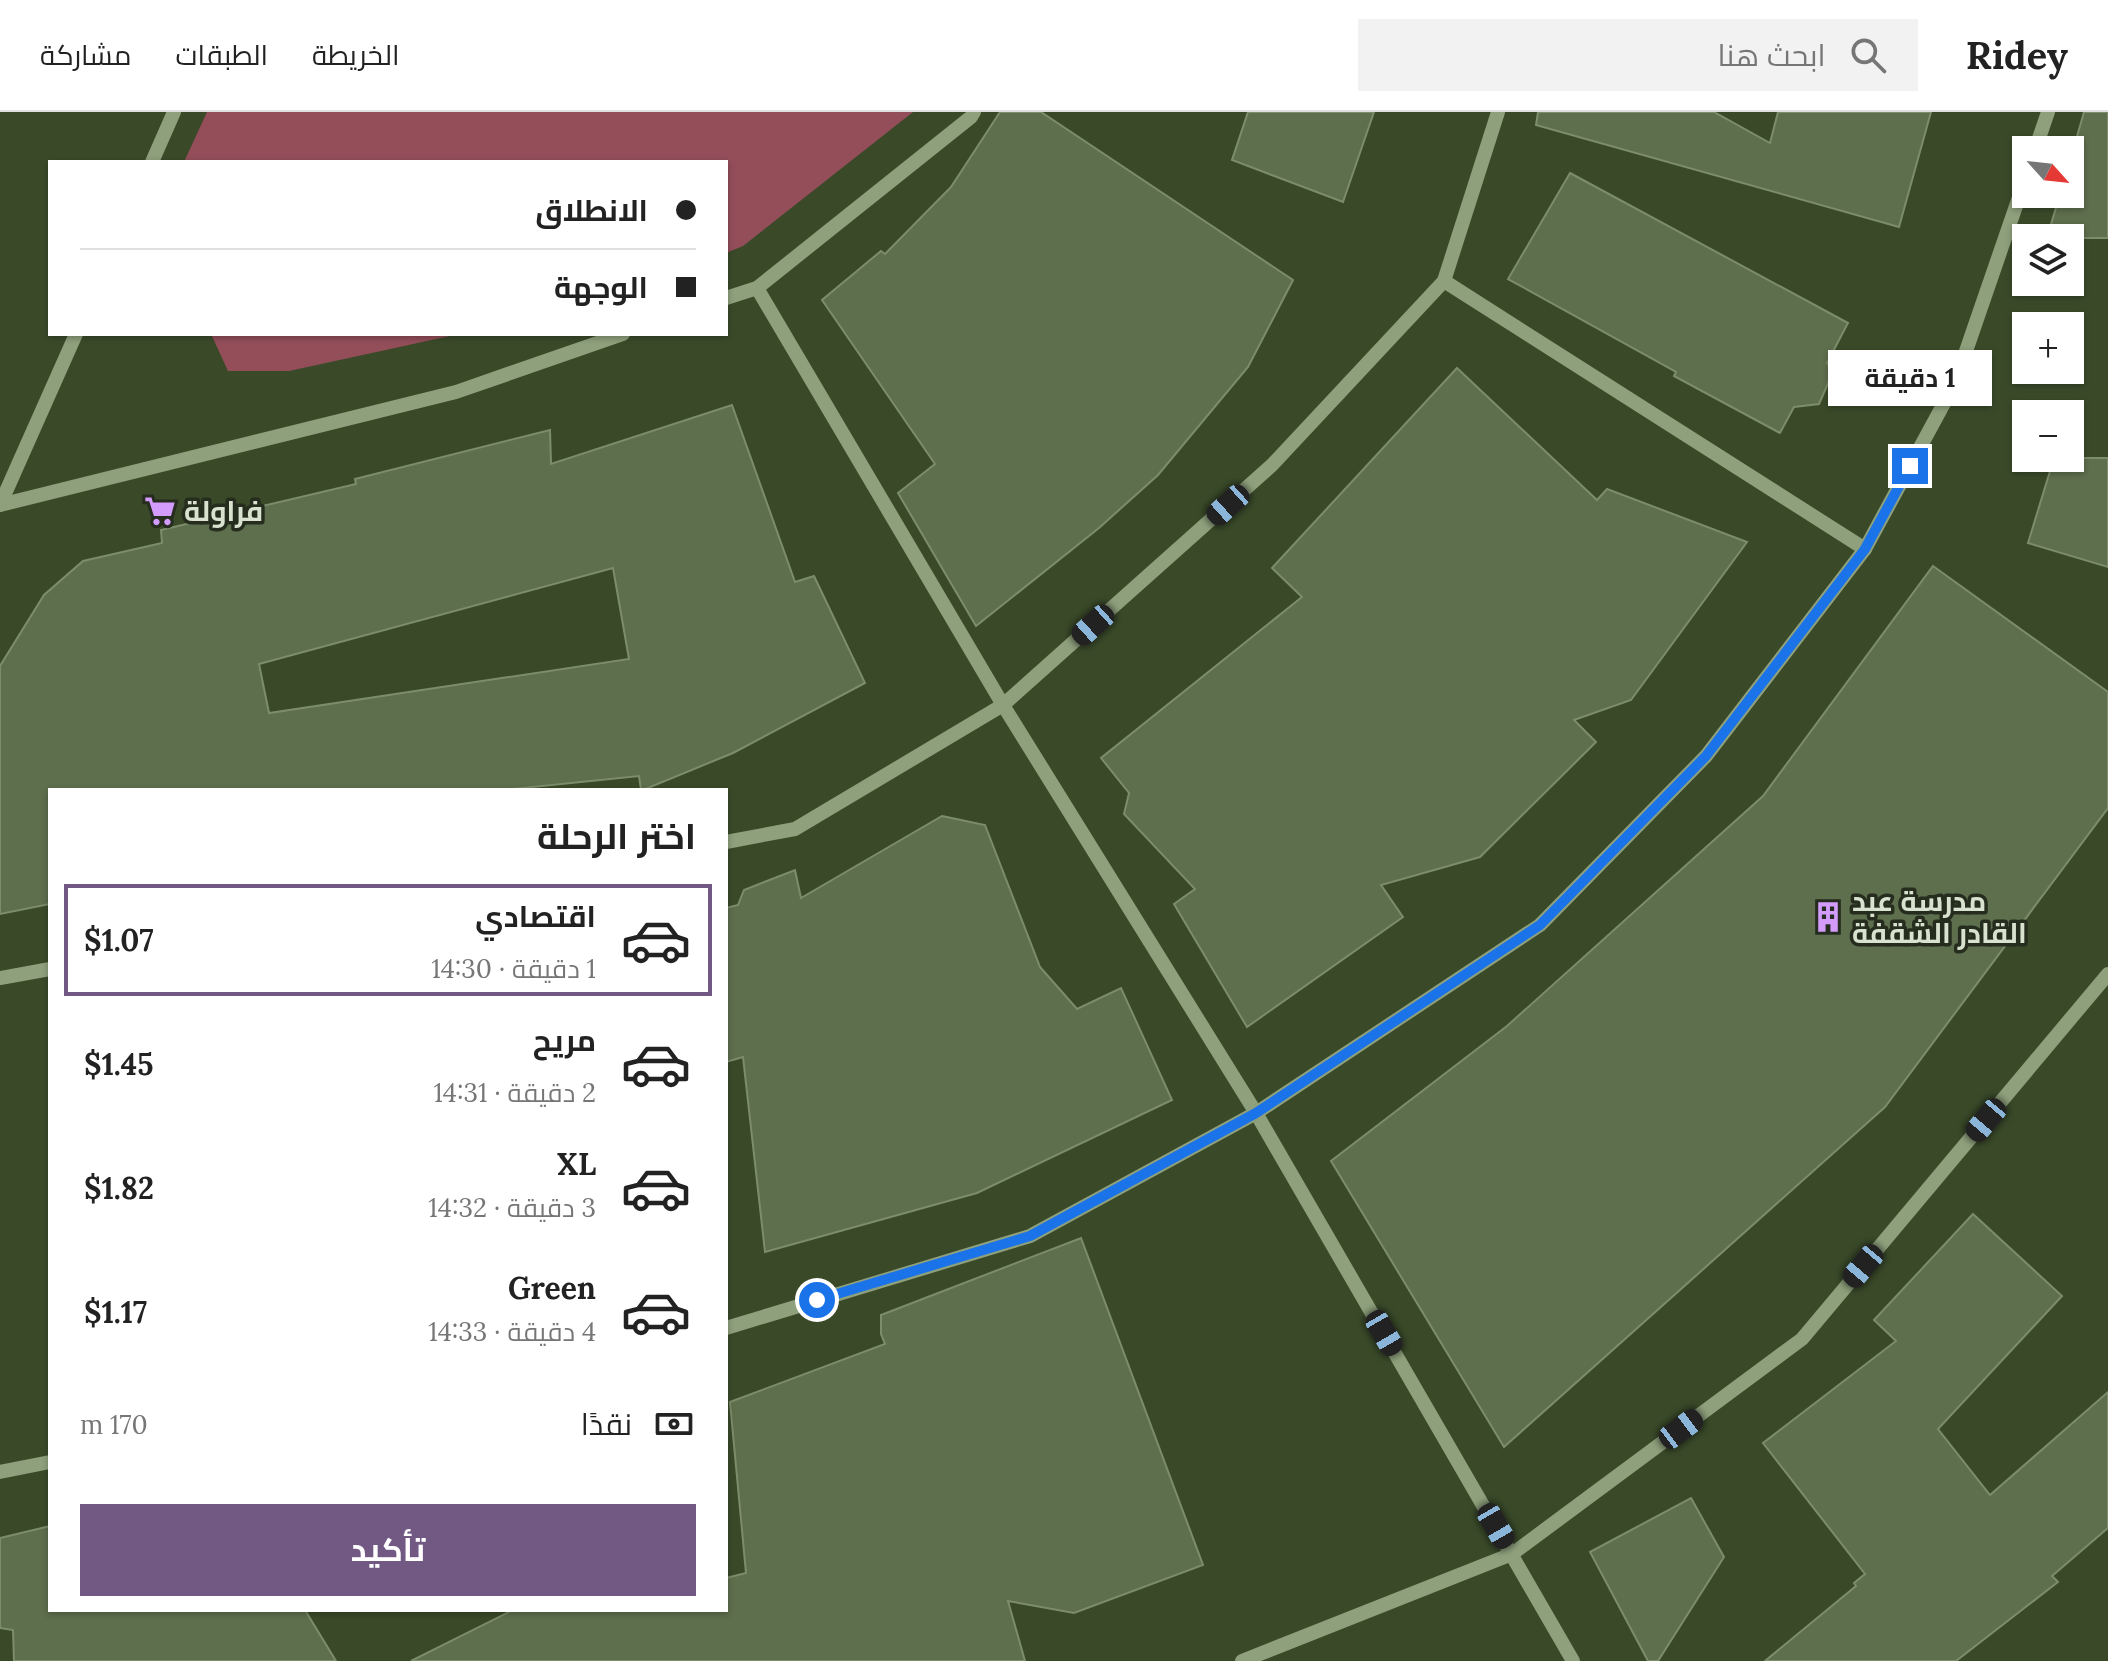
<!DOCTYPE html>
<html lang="ar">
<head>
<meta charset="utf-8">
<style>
	:root { --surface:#fff; --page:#f2f2f2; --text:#222; --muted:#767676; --line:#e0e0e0; --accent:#725984 }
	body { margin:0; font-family:Lora,Cairo,serif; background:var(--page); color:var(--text); direction:rtl; height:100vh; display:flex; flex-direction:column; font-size:30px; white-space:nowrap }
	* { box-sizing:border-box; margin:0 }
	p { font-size:26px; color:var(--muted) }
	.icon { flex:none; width:44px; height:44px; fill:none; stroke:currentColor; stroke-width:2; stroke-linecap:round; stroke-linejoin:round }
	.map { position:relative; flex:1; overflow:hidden; direction:ltr }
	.side { position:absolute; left:48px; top:676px; width:680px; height:824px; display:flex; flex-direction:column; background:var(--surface); border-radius:0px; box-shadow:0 2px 6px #0004; direction:rtl }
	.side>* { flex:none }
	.hud { position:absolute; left:48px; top:48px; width:680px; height:176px; border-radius:0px; box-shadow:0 2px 6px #0004; direction:rtl; display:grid; align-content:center; height:176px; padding:0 32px; background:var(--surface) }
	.needle { width:52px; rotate:117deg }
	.buttons { position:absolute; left:2012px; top:24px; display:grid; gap:16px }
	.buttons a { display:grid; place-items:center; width:72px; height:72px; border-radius:0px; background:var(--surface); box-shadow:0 2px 6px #0004; font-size:40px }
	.end { position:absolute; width:36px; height:36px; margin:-18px; border:10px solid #1a73e8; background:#fff; box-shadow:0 0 0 4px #fff }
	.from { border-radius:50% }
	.bubble { position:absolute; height:56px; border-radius:0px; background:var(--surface); box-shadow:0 2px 6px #0004; font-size:26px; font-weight:700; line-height:56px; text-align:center; direction:rtl }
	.car { position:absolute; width:24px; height:48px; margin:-24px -12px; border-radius:10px; box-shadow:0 0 6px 2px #0007; background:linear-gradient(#222 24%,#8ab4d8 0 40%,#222 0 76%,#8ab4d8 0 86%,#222 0) }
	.hud b { display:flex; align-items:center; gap:28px; height:76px; font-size:30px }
	.hud b+b { border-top:2px solid var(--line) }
	.hud i { width:20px; height:20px; background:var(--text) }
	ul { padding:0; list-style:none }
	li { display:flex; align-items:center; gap:24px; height:112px; margin:0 16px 12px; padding:0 16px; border:4px solid transparent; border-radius:0px }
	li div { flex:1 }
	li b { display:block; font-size:30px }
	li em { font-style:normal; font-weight:700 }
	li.active { border-color:var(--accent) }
	li>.icon { width:72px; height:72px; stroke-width:1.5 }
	h2 { padding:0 32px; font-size:36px; line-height:96px }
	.pay { display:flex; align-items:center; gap:20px; height:88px; padding:0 32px; font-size:30px }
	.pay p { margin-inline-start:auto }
	.button { display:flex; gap:16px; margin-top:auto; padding:16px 32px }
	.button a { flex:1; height:92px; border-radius:0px; background:var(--accent); color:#fff; font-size:32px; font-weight:700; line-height:92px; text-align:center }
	header { display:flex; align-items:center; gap:48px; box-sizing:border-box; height:112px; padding:0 40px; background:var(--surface); border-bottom:2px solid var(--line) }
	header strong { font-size:38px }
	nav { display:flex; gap:44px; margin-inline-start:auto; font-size:28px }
	.search { width:560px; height:72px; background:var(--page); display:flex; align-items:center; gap:20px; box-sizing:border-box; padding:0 28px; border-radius:0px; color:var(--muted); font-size:30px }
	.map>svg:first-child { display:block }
	.green { fill:#934e5a }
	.building { fill:#5e6f4d; stroke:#7b8d6a; stroke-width:2; fill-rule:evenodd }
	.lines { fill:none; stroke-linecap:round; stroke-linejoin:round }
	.minor { stroke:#8ea07c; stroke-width:14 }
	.route { stroke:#1a73e8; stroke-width:10 }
	.labels { text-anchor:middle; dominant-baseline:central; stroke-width:7; stroke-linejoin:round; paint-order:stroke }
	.poi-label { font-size:28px; font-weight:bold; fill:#d8e2cf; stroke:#262d1e; text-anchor:start }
</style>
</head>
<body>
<header>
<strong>Ridey</strong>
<div class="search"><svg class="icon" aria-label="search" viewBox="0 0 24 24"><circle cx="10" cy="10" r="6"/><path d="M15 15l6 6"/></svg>ابحث هنا</div>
<nav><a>الخريطة</a><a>الطبقات</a><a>مشاركة</a></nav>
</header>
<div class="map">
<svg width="2108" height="1549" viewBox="0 0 2108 1549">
	<rect width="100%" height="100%" fill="#3a4a29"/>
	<g class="green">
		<path d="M207,0H913L743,134L726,141V50H184Z"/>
		<path d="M211,222H459L289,259H228Z"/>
	</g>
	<g class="building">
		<path d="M1000,0H1041L1293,168L1248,255L1158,363L1099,416L976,514L898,381L935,352L822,188L881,139L885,142L951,75Z"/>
		<path d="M1248,0H1374L1343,90L1232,48Z"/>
		<path d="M1538,0H1714L1770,31L1778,0H1931L1899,115L1536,13Z"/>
		<path d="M2084,0H2108V126H2047L2060,82H2070V49Z"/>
		<path d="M1570,61L1848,211L1827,251L1833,260L1819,292L1794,295L1780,321L1674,264L1676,260L1508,167Z"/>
		<path d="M1457,256L1597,388L1607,377L1747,430L1631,588L1574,608L1596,630L1480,745L1381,773L1403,805L1247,915L1174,792L1195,777L1124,702L1129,681L1101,646L1302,485L1272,456Z"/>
		<path d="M732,293L795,470L814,464L865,571L733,641L643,678H641L639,664L502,678H50V792L0,802V554L44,483L83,449L162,431L161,418L356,372L355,367L550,318L551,352ZM613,456L629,547L269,601L259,552Z"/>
		<path d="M2054,346H2108V455L2028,431Z"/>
		<path d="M1933,454L2108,580V696L1885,995L1504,1335L1331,1049L1507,914L1763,684Z"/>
		<path d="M942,704L985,713L1040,855L1077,897L1121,876L1172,988L977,1081L765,1140L743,945L726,950V796L738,793L744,778L795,758L801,786Z"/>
		<path d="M1973,1102L2062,1184L1938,1317L1990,1383L2108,1280V1416L2052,1464L2058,1470L1956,1549H1765L1856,1474L1854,1471L1865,1462L1763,1331L1896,1229L1874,1208Z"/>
		<path d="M1081,1126L1203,1453L1074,1501L1008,1489L1025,1549H411L513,1498H726V1466L746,1461L730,1290L885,1232L881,1222V1203Z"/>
		<path d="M1691,1386L1724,1445L1658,1549H1648L1590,1440Z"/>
		<path d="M50,1414V1498H305L336,1549H14L13,1518L0,1516V1426Z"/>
	</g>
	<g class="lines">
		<g class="minor">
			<path d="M2035,38L2048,0"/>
			<path d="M152,50L174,0"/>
			<path d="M1444,169L1865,437"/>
			<path d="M757,176L1003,593L1256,1001L1573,1549"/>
			<path d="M726,186L757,176L971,5L974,0"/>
			<path d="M0,393L456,280L623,222"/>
			<path d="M0,393L76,222"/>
			<path d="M726,730L795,717L1003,593L1272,353L1444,169L1498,0"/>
			<path d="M0,866L50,857"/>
			<path d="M726,1216L1030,1124L1256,1001L1540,813L1706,644L1865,437L1955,271L2026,65"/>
			<path d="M0,1360L50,1350"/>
			<path d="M1242,1549L1512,1442L1802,1227L2108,862"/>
		</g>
	</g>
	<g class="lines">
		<path class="route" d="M817,1188L1030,1124L1256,1001L1540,813L1706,644L1865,437L1910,354"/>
	</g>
	<defs>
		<symbol id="supermarket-bare" viewBox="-9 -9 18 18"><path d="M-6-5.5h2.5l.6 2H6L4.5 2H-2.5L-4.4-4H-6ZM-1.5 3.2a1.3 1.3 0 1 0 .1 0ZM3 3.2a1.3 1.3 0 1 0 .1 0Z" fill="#d39cfc" stroke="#262d1e" stroke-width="2.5" paint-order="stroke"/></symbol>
		<symbol id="building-bare" viewBox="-9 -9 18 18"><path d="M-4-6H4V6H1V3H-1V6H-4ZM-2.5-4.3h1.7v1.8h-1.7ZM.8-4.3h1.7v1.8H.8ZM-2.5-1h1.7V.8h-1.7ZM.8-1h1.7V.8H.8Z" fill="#d39cfc" stroke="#262d1e" stroke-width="2.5" paint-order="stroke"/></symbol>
	</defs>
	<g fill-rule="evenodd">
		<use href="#supermarket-bare" x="138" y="377" width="44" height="44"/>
		<use href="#building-bare" x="1806" y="783" width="44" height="44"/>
	</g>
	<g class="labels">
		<g class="poi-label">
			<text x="184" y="399">فراولة</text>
			<text x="1852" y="789">مدرسة عبد<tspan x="1852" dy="32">القادر الشقفة</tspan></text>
		</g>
	</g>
</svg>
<div class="buttons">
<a><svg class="needle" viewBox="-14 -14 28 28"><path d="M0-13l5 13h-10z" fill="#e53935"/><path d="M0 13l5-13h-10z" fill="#767676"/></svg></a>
<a><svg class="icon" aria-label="layers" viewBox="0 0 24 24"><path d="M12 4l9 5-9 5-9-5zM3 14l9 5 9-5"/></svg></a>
<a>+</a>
<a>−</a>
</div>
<i class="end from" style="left:817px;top:1188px"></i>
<i class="end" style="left:1910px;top:354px"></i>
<div class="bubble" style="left:1828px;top:238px;width:164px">1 دقيقة</div>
<i class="car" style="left:1228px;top:393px;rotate:228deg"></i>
<i class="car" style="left:1093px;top:513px;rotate:228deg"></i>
<i class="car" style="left:1986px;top:1008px;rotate:220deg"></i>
<i class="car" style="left:1863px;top:1154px;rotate:220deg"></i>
<i class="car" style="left:1384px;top:1221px;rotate:150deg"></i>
<i class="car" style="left:1681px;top:1317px;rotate:53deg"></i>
<i class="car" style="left:1496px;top:1414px;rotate:150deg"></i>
<div class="hud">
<b><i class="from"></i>الانطلاق</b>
<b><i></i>الوجهة</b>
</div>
<section class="side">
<h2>اختر الرحلة</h2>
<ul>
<li class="active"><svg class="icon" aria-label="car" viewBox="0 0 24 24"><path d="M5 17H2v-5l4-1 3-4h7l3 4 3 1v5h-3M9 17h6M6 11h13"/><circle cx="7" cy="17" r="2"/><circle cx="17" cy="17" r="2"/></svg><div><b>اقتصادي</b><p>1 دقيقة · 14:30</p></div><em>$1.07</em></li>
<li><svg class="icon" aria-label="car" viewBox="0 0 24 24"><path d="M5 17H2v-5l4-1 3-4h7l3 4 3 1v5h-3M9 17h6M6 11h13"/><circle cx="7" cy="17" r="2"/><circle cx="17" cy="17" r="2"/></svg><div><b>مريح</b><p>2 دقيقة · 14:31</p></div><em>$1.45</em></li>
<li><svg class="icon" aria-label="car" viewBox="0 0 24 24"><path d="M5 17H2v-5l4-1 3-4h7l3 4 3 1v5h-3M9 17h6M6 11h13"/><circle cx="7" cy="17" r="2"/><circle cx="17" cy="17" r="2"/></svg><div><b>XL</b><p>3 دقيقة · 14:32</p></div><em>$1.82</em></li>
<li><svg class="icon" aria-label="car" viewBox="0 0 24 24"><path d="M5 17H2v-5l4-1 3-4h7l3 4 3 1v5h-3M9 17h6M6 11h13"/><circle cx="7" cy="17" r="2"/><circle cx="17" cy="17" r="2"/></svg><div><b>Green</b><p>4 دقيقة · 14:33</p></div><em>$1.17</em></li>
</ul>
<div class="pay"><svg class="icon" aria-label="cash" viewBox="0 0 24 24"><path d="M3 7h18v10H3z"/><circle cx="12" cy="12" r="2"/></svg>نقدًا<p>170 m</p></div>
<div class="button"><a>تأكيد</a></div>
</section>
</div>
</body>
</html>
